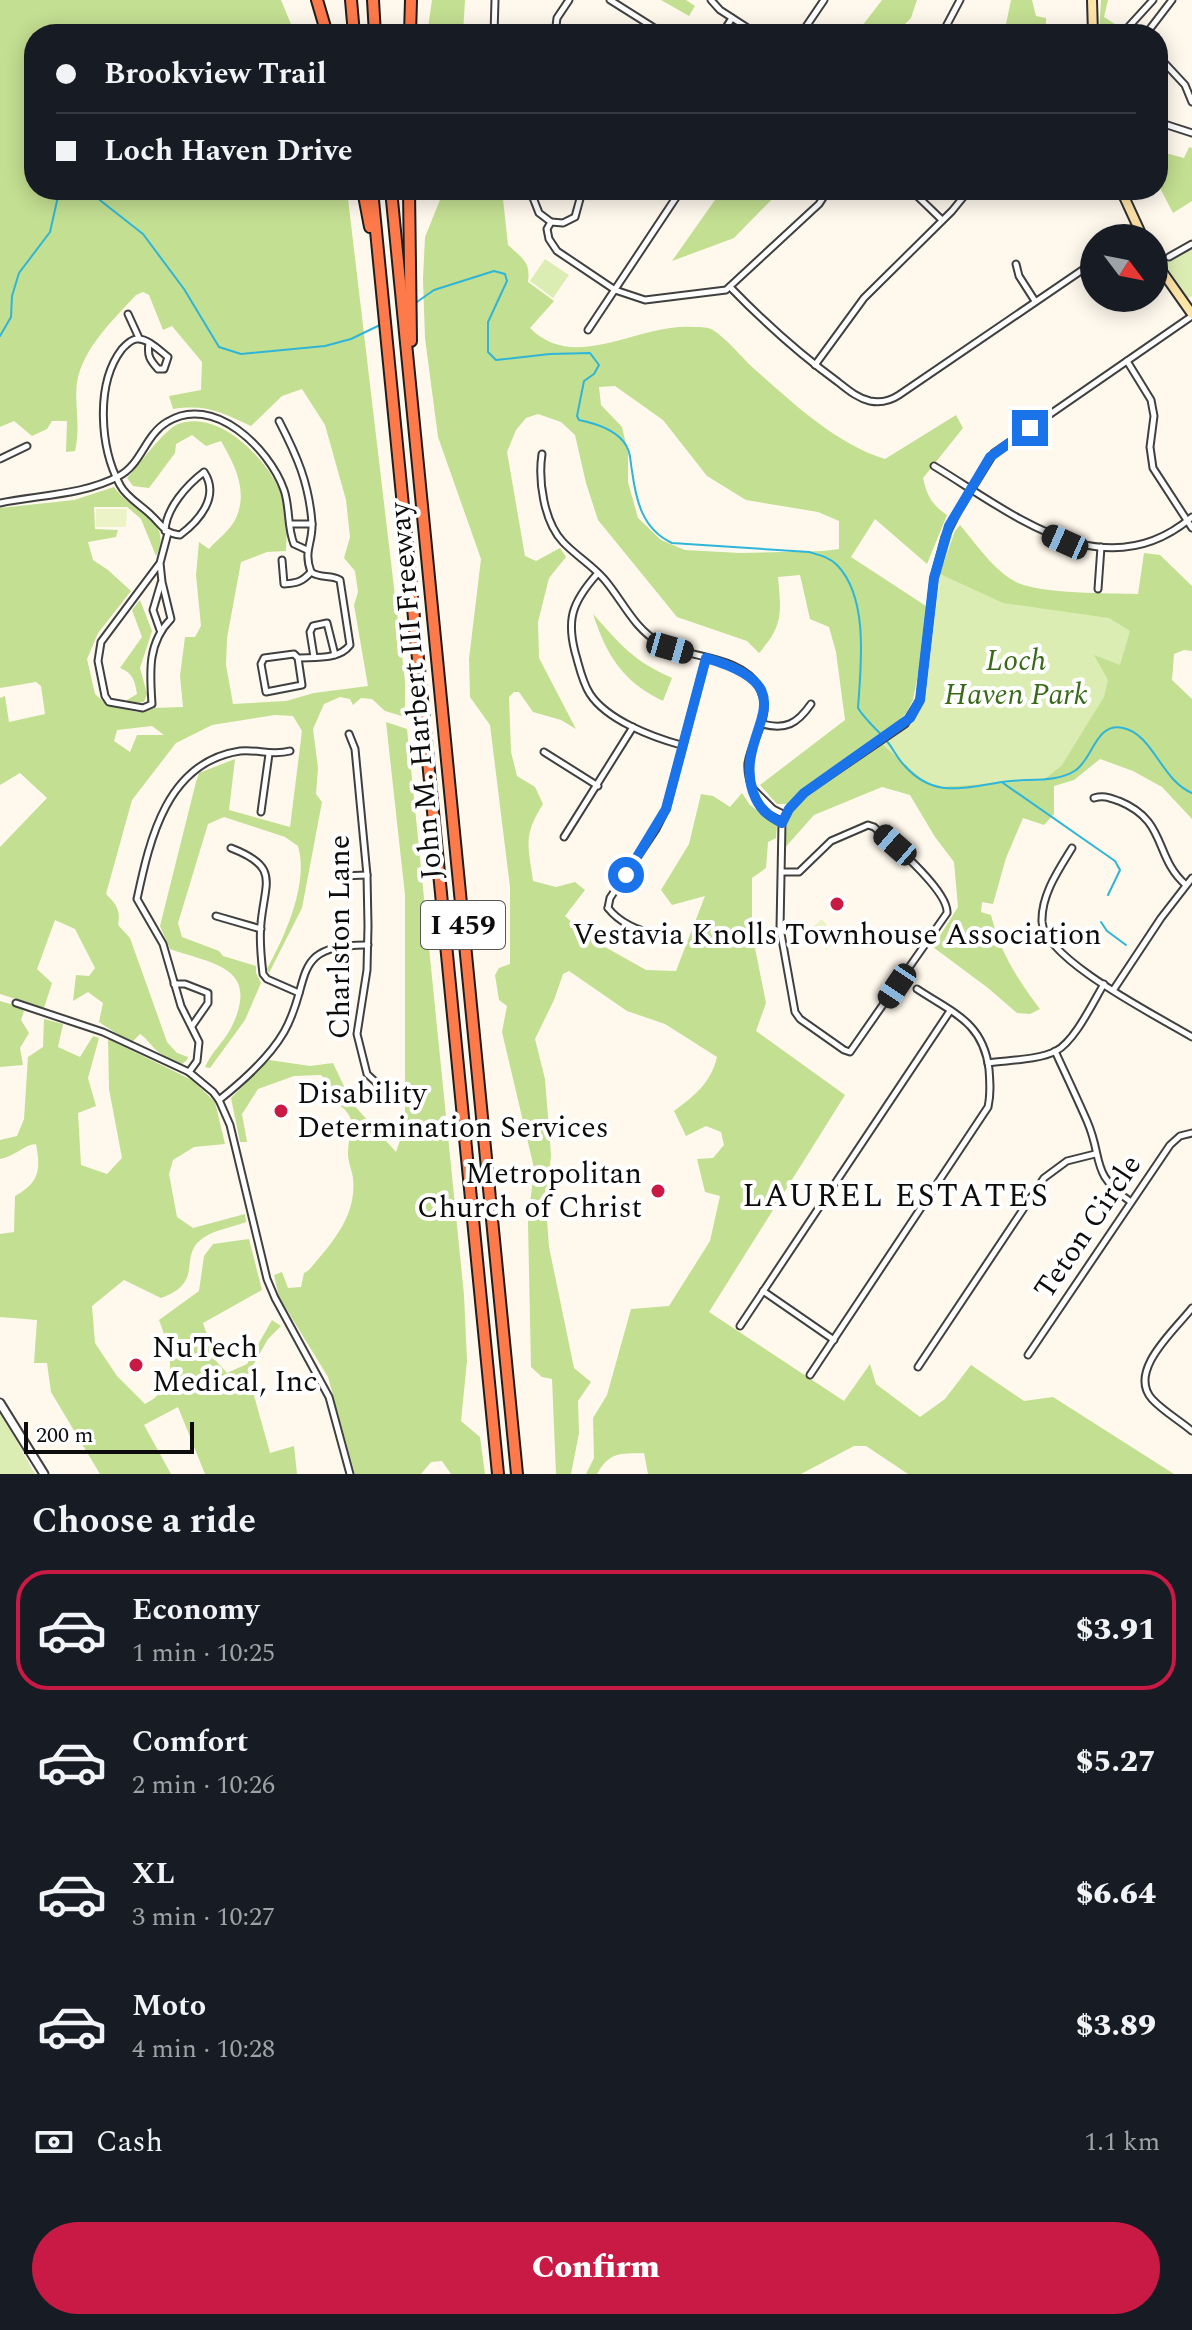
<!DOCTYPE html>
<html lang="en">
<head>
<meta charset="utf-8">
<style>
	:root { --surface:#171b24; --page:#242831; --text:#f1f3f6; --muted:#9ea1a6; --line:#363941; --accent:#c81a44 }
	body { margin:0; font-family:Spectral,serif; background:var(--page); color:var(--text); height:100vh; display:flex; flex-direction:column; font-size:30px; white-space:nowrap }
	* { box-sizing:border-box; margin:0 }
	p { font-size:26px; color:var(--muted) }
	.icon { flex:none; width:44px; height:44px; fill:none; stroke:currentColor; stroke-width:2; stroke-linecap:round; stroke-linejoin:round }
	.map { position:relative; height:1474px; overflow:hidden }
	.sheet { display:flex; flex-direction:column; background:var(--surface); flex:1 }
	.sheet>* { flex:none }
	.guide { position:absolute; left:24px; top:24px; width:1144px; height:176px; border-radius:32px; box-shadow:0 4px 20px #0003; display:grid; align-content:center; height:176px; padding:0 32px; background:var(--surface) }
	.needle { width:52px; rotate:122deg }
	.tools { position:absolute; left:1080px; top:224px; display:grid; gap:16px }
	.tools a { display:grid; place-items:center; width:88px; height:88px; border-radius:50%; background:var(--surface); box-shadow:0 4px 20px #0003; font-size:40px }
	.scale { position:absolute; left:24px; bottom:20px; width:170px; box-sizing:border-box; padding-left:8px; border:4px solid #0d0d0d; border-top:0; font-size:22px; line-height:28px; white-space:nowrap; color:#0d0d0d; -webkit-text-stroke:6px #fff; paint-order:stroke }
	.end { position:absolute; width:36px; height:36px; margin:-18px; border:10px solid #1a73e8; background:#fff; box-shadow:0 0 0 4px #fff }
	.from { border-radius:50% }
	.car { position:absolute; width:24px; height:48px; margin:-24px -12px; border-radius:10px; box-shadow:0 0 6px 2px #0007; background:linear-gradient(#222 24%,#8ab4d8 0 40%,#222 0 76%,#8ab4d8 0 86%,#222 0) }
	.guide b { display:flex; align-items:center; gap:28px; height:76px; font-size:30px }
	.guide b+b { border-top:2px solid var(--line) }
	.guide i { width:20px; height:20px; background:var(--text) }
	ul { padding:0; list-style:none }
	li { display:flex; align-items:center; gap:24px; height:120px; margin:0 16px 12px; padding:0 16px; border:4px solid transparent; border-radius:32px }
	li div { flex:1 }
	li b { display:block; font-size:30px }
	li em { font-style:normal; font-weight:800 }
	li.selected { border-color:var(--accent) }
	li>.icon { width:72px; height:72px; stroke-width:1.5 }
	h2 { padding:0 32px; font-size:36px; line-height:96px }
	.pay { display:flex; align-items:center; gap:20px; height:88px; padding:0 32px; font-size:30px }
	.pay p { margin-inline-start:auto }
	.button { display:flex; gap:16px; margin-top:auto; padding:16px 32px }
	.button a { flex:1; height:92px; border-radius:48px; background:var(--accent); color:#fff; font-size:32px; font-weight:800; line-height:92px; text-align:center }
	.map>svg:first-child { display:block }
	.green { fill:#dcedb3 }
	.forest { fill:#c3df91; fill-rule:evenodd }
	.pitch { fill:#ecf3c6 }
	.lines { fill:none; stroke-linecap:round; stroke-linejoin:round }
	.stream { stroke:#2eb5d8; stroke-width:2 }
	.minor-casing { stroke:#404040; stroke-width:9 }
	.tertiary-casing { stroke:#404040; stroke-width:11 }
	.secondary-casing { stroke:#2f2f2f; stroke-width:12 }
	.motorway-casing { stroke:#1e1e1e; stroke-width:14 }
	.minor { stroke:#fff; stroke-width:5 }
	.tertiary { stroke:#fff; stroke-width:7 }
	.secondary { stroke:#ffe4a8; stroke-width:8 }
	.motorway { stroke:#ff7a4b; stroke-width:10 }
	.route { stroke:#1a73e8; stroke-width:10 }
	.poi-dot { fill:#c81a44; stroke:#fff; stroke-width:3 }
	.labels { text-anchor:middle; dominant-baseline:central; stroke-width:8; stroke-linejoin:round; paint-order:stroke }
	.shield { fill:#fff; stroke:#565656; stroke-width:2 }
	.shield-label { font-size:28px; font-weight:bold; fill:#0d0d0d }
	.park-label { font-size:30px; font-style:italic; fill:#396a18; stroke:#fff }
	.street-label { font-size:30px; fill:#0d0d0d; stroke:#fff }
	.poi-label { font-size:30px; fill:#0d0d0d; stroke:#fff; text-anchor:start }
	.neighbourhood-label { font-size:32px; letter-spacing:2px; fill:#0d0d0d; stroke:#fff }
</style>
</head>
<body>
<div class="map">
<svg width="1192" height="1474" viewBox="0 0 1192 1474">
	<rect width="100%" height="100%" fill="#fff8ed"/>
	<g class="green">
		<path d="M1192,248V296L1188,298L1165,264Z"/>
		<path d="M545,259L569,275L553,298L530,281Z"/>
		<path d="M955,531L1007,583L1140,611L1117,684L1062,765L1043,780L936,787L921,778L882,744L909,723L926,693L940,574Z"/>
		<path d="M0,1412L5,1420L35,1474H0Z"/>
	</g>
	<g class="forest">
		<path d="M0,0H281L295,34H34V190H347L405,681V717L385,711L372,699L361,698L353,705L350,699L340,697L324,704L313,729L318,768L316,794L322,802L302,908L269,973L267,969C285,936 309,884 298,846L285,837L224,817L208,824L178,923L182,937L219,951L223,956L256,966V973L261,983L245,1020L210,1068L205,1067C212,1051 226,1040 233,1024C259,966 212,964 170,949L160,926L196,782L199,773L235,759L229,810L290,827L302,731L293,716L275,715L212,725L176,743L132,800L106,894C116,904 121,910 118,925L130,938L167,1042L177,1053L188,1057L187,1060L182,1064C173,1060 162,1056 155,1049C149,1043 147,1039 140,1034L131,1043L99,1022L103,1003L88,992L73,1001L76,975L89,976L95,968L75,929L55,920L37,969L52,983L44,1008L0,994V847L47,798L20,773L0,785V698L5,696L9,722L45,714L41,686L36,682L0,688V508L74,500L114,487C131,512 175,520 156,556L141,519L127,507H94L95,529L118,530L116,537L88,542L93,560L108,570L131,591L98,633L87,659L95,694L107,705L137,712L152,708L183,707L180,676L185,637H195L201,626L196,575L199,542L209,549C217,540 230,530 235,520C249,492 235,465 221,441L206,446L192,435L176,444L175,453L149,488L133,486L127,478C138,466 164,430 178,424C218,409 264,456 279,489C288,509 287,530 286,551L267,552L241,562L227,638L226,665L233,704L286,701L314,693L368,686L354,605L358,592L355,571L344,558L350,537L346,500L325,425L302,389L282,396L251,426C221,412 206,404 173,409L169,396L201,390L202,362L172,326L163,330L149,295L143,292L136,295C114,319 83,348 77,382C74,405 81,426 75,451L66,452L67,421H52L47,429L32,436L14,421L0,427ZM152,726L164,735H137L130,752L114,741L117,730Z"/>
		<path d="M432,0H465L463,34H432L428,28Z"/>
		<path d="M661,0H686L695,6L689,16Z"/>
		<path d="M882,0H917L911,18L895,34H856Z"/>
		<path d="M1011,0H1032L1036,16L1046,18V34H1010L1005,29Z"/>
		<path d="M1101,0H1108L1104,17L1118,26L1112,34H1099Z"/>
		<path d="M1189,147L1192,148V201L1173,213L1158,184V151L1184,158Z"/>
		<path d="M444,190H502L508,245C522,258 531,262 528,282L554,301L530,328C575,374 640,322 693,327C698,327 706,327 711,329C723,335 741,356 751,366C791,401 834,443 885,459L956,415L963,428L923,478C927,496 932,505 947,515L927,564L875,519L851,557L926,606L919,669L913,700L907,712L895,725L813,781L787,804H777L760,785L845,720L836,652L829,627L810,619L800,575L778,577C781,612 784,625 759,653L747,641L677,617L598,520L586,483L575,435L561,422L538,414L526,418L516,430L507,452L525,556L536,561L560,548L566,557L549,578L538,622L539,658L576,729L561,720L533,712L519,692H514L509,697L511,752L517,776L535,787L543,804C523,836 528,844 533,881L556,887L575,882L585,890L565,916L589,938L646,970L676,971L705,896L672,905L661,890L689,844L701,794L713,796L730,807L742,793L750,805L777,825L776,838L768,842L766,868L752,878V933L766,1003L756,1031L845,1095L709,1312L844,1401L870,1364L876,1384L920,1417L945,1399L971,1365L1024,1401L1053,1397L1174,1474H908L866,1446H854L801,1474H648L644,1453C620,1454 610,1451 597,1474H586L594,1458L593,1418L607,1395L631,1309L669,1306L710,1241L720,1196L705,1192L697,1159L713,1158L724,1145L721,1132L706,1126L686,1136L674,1111C694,1096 711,1083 717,1057L665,1024L627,1011L569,971L563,974L554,1000L535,1039L545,1079L551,1155L546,1206L549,1247L574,1368L591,1382L578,1401L579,1433L571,1474H556L552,1379L542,1377L531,1367L528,1223L534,1168L502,1032L507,1006L499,1000L495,975L499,968L510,964V887L490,725L470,697L469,659L481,559L438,437L425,338L423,279L425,237ZM615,386L663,420L707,476L746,500L818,512L839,521V549L823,551L740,553L685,550L661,540L638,518L628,482V453L622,427L601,405L599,387Z"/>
		<path d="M722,190H781L734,238L672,261Z"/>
		<path d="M960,525C977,545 994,571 1018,583C1044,594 1107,593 1138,594L1144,553L1160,555L1192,586V651L1184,650L1174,654L1172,680L1192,699V819L1162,787L1133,771L1100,759L1074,780L1054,786V814L1044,825L1023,818L1006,858L993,904L982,902L981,912L991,915C1000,952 1017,979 1040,1009L1030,1014L1017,1013L988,988L933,947L958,907L954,862L935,837L910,795L882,787L814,815L783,850L788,817L810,792L882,744L921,778L936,787L1043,780L1062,765L1104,697L1108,680L1094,655L1120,665L1130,631L1109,618L1003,603L940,574L955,531Z"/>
		<path d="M140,600L152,631L140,668L147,694L144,702L127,704V700L137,694C135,681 133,673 120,668L142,637L132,610Z"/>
		<path d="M593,614C620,644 633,661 672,678L663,701C622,681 607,656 593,614Z"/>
		<path d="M386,722L407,729L464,1295L467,1361L461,1421L480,1437L485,1474H451L442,1461L431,1462L421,1474H355L328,1377L279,1297L274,1275L282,1272L288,1288L301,1287L304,1273L309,1270C332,1243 357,1216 353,1178C352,1170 348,1162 348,1153C349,1124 361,1120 333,1100L331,1085L321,1075L294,1076L258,1089L242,1114L247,1142H240L231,1098L269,1060L310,1066L333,1063L352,1103L396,1152L405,1126V895Z"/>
		<path d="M0,1001L17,1006L24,1011L21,1020L29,1033L20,1048L23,1065L0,1067Z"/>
		<path d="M44,1019L63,1024L58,1047L80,1057L93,1036L99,1038L88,1078L96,1106L78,1113L81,1165L107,1174L122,1158L109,1089L108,1039L192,1080L215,1102L225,1144L194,1147L173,1160L169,1174L177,1217L193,1228L245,1214L246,1222C233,1227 214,1230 203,1238C177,1256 206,1282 161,1298L124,1280L92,1306L95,1343L117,1376L145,1404C181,1386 171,1352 159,1320L199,1291L204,1256L213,1244L249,1239L262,1290L203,1323L216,1361L227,1373L247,1364L272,1320L281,1326L268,1339L248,1374L270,1453L294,1446L297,1474H205L178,1407L144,1425L171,1474H100L51,1392L47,1363H34L37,1320L0,1317V1234L14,1232L15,1196C39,1183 41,1170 36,1144C23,1145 16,1156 0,1159V1140L17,1136L24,1119L28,1057L43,1047Z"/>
	</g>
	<g class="pitch">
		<path d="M96,509H127L126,527H96Z"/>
		<path d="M822,919L838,940L826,950L809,930Z"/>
	</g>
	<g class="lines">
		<g class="stream">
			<path d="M87,190L143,234L184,289L219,347L241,354L325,346L351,339L382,324"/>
			<path d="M414,304L434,290L494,271L505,274L507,281L488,322V352L496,360L550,354L590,353L599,365L594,374L584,381L577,416L579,420C594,423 613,429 623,441C631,450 630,460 632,471C636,500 642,529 672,543L809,552C819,555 829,557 837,565C869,598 861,665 858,708C866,721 877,729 886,740C893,748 897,758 904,765C936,802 969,785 1011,781C1032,779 1059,782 1076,770C1093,758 1096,722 1123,728C1153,734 1161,780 1192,793"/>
			<path d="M0,336L11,317L12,296L19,273L50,232L59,192L62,190"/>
			<path d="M1003,783L1115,861L1120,870L1108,895"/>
			<path d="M1101,922L1107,931L1126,945"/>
		</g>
		<defs>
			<g id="minor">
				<path d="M610,0L664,34"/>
				<path d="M711,0L720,10L757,34"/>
				<path d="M494,34L495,0"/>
				<path d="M555,34L557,18L569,0"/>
				<path d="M722,34L732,18"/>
				<path d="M801,34L824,0"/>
				<path d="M942,34L960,0"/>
				<path d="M1122,34L1153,0"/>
				<path d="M1146,34L1172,0"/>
				<path d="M1158,56L1185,85L1192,102"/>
				<path d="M1158,122L1192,133"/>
				<path d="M530,190L539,213L551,222L547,229L549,239L557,251L615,290L645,300L726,290L819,204L828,190"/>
				<path d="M911,190L942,220"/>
				<path d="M551,222L563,223L575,217L581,195"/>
				<path d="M1129,238L1139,231"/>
				<path d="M1169,257L1192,244"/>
				<path d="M1016,264L1019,276L1035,301"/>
				<path d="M730,287C764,322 798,353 838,382C847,389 857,398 870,401C880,403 890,401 899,395L1094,262"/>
				<path d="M128,314L139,338"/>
				<path d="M588,330L681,190"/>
				<path d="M149,343C147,356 150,360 158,369H164L168,357C160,351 148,338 137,339C131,339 126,345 122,349C95,384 100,448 120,485C126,497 142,506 151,515C162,525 165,534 180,535C200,520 220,496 204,472C187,485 166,508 165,531"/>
				<path d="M1127,361L1151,400L1154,416L1150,447L1153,468L1192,528"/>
				<path d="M815,365L864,298L952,211L969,190"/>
				<path d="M279,421C297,456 309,483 312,523C313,543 303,551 311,572C302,582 297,583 284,584L282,560"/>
				<path d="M542,454C538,481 544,522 563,542C575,555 592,565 604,579C623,601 634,629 660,643C690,659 740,655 759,687C774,714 752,737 748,763C747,774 750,783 754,793C759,809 767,816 782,823"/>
				<path d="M0,459L27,446"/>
				<path d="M934,466C1012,513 1104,592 1192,517"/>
				<path d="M0,503C38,495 84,495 119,476C141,465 145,435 167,422C213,393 269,448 284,490C290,507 287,527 294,544L307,550"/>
				<path d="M291,524H312"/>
				<path d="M160,563L101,642L98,661L105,696L109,702L143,708L152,704C150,673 147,643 171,619L162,582L160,563L168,533"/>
				<path d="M598,573C572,602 565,620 577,659C580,670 583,683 590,694C607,720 652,737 681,745"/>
				<path d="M1098,589L1101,547"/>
				<path d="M160,630L153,610L161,583"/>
				<path d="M314,657L310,632L313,626L327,623L335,655"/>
				<path d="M298,658L294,654L264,658L261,664L266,692L302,685L298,658C315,657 339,660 350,645L340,580C331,574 320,579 311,572"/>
				<path d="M762,724C786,730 797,724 811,704"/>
				<path d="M349,734L355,749L367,875L368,926L367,970L357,1034L367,1074L381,1087"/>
				<path d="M544,752L598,786"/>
				<path d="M753,789L773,809L785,815"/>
				<path d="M1094,798C1104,795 1110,798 1119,801C1168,821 1153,856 1186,885"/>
				<path d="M261,812L269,754"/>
				<path d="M564,837L633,727"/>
				<path d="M231,848C280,867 265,881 261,923C259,940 261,957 263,974L267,979L299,993"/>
				<path d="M1072,848C1059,869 1041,895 1042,922C1045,960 1159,1017 1192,1037"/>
				<path d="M781,872H799L831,841L868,825L874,827C891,842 949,891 947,913L850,1052L844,1050L800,1019L795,1012L780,928L782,823L789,809L804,793L905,724L920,700L934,578L945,537L958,511L994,453L1192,316"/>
				<path d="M340,876L367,875"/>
				<path d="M608,908L610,898L656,829L666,809L706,658"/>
				<path d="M608,908C618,921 639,933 655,932"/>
				<path d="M216,916L261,929"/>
				<path d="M174,984H185L208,993V1003L192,1026"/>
				<path d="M1114,989L1161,918L1192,878"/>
				<path d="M16,1003L103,1032L189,1072L213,1092L219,1100L230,1125L267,1279L275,1298L329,1397L350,1474"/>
				<path d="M1055,1051C1066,1075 1077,1098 1087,1121C1104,1160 1089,1173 1131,1202"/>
				<path d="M988,1063C1009,1060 1038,1060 1056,1051C1075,1041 1093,1002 1104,984"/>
				<path d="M189,1072L197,1061L199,1042L181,1006L163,944L137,899C150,838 167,762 240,751C257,749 272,756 290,751"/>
				<path d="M219,1100C243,1081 269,1058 284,1032C313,981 288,944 368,945"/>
				<path d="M763,1291L834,1340"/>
				<path d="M1192,1308C1175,1330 1127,1371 1152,1399C1163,1411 1179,1420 1192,1431"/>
				<path d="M740,1326L950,1011"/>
				<path d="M1028,1355L1170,1145L1180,1136L1192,1133"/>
				<path d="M918,1367L1044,1178L1067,1161L1095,1154"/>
				<path d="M810,1375L988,1107C991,1094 990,1082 989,1069C983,1022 953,1013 917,989"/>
			</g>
			<path id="tertiary" d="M0,1403L44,1474"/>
			<g id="secondary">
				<path d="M1092,0L1093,34"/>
				<path d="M1121,190L1143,238"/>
				<path d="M1154,260L1192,314"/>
			</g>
			<g id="motorway">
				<path d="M317,0L327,34"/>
				<path d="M351,0L354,34"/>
				<path d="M373,0L375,34"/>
				<path d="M410,34L411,0"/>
				<path d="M363,190L370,227"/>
				<path d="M372,190L498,1474"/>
				<path d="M391,190L517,1474"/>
				<path d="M409,190L411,341"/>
			</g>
		</defs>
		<use href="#minor" class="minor-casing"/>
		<use href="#tertiary" class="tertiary-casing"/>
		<use href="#secondary" class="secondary-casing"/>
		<use href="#motorway" class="motorway-casing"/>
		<use href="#minor" class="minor"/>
		<use href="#tertiary" class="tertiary"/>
		<use href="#secondary" class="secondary"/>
		<use href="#motorway" class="motorway"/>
	</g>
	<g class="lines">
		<path class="route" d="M626,875L666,809L706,658C816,690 732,730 753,792C759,809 767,815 782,823L789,809L804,793L910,718L920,700L934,578L949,526L990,457L1030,428"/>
	</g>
	<g class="poi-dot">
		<circle cx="837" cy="904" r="8"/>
		<circle cx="281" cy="1111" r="8"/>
		<circle cx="658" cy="1191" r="8"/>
		<circle cx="136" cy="1365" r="8"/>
	</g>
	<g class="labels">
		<rect class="shield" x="421" y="901" width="84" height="48" rx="6"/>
		<g class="shield-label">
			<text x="463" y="925">I 459</text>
		</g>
		<g class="park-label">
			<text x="1016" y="661">Loch<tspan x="1016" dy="34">Haven Park</tspan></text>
		</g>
		<g class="street-label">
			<text transform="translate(416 691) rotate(-95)">John M. Harbert III Freeway</text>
			<text transform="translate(340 937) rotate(-90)">Charlston Lane</text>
			<text transform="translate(1088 1227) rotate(-56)">Teton Circle</text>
		</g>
		<g class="poi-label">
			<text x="837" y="935" text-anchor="middle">Vestavia Knolls Townhouse Association</text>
			<text x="297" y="1094">Disability<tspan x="297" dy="34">Determination Services</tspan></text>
			<text x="642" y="1174" text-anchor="end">Metropolitan<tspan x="642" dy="34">Church of Christ</tspan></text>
			<text x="152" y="1348">NuTech<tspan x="152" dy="34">Medical, Inc</tspan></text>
		</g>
		<g class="neighbourhood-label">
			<text x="896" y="1196">LAUREL ESTATES</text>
		</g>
	</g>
</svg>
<div class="tools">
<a><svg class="needle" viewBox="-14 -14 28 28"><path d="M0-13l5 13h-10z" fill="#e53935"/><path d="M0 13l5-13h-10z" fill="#9ea1a6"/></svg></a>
</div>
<div class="scale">200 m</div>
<i class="end from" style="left:626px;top:875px"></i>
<i class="end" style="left:1030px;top:428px"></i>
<i class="car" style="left:1065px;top:542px;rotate:294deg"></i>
<i class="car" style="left:670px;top:648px;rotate:106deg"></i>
<i class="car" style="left:895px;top:845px;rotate:311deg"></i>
<i class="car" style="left:897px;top:986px;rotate:214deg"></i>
<div class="guide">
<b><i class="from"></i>Brookview Trail</b>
<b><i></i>Loch Haven Drive</b>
</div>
</div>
<section class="sheet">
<h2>Choose a ride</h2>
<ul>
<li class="selected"><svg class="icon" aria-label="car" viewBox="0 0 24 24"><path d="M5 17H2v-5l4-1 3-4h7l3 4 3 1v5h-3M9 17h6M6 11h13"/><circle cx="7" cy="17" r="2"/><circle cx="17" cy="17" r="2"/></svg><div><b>Economy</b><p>1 min · 10:25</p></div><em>$3.91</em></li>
<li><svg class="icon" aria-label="car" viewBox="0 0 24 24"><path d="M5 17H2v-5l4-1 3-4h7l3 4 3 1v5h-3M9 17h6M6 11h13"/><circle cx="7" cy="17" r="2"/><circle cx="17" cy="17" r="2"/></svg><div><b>Comfort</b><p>2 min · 10:26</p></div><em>$5.27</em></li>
<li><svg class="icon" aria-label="car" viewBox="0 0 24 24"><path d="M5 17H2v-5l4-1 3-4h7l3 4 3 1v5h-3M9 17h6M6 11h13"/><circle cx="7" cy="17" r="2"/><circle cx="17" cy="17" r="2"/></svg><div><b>XL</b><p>3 min · 10:27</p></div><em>$6.64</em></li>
<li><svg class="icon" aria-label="car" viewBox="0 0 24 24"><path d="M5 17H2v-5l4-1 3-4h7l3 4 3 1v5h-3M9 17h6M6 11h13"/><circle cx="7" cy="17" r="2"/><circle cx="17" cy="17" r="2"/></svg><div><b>Moto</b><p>4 min · 10:28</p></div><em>$3.89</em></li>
</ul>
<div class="pay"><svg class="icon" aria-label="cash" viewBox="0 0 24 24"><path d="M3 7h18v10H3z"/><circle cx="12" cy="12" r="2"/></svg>Cash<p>1.1 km</p></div>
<div class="button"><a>Confirm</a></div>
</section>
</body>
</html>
